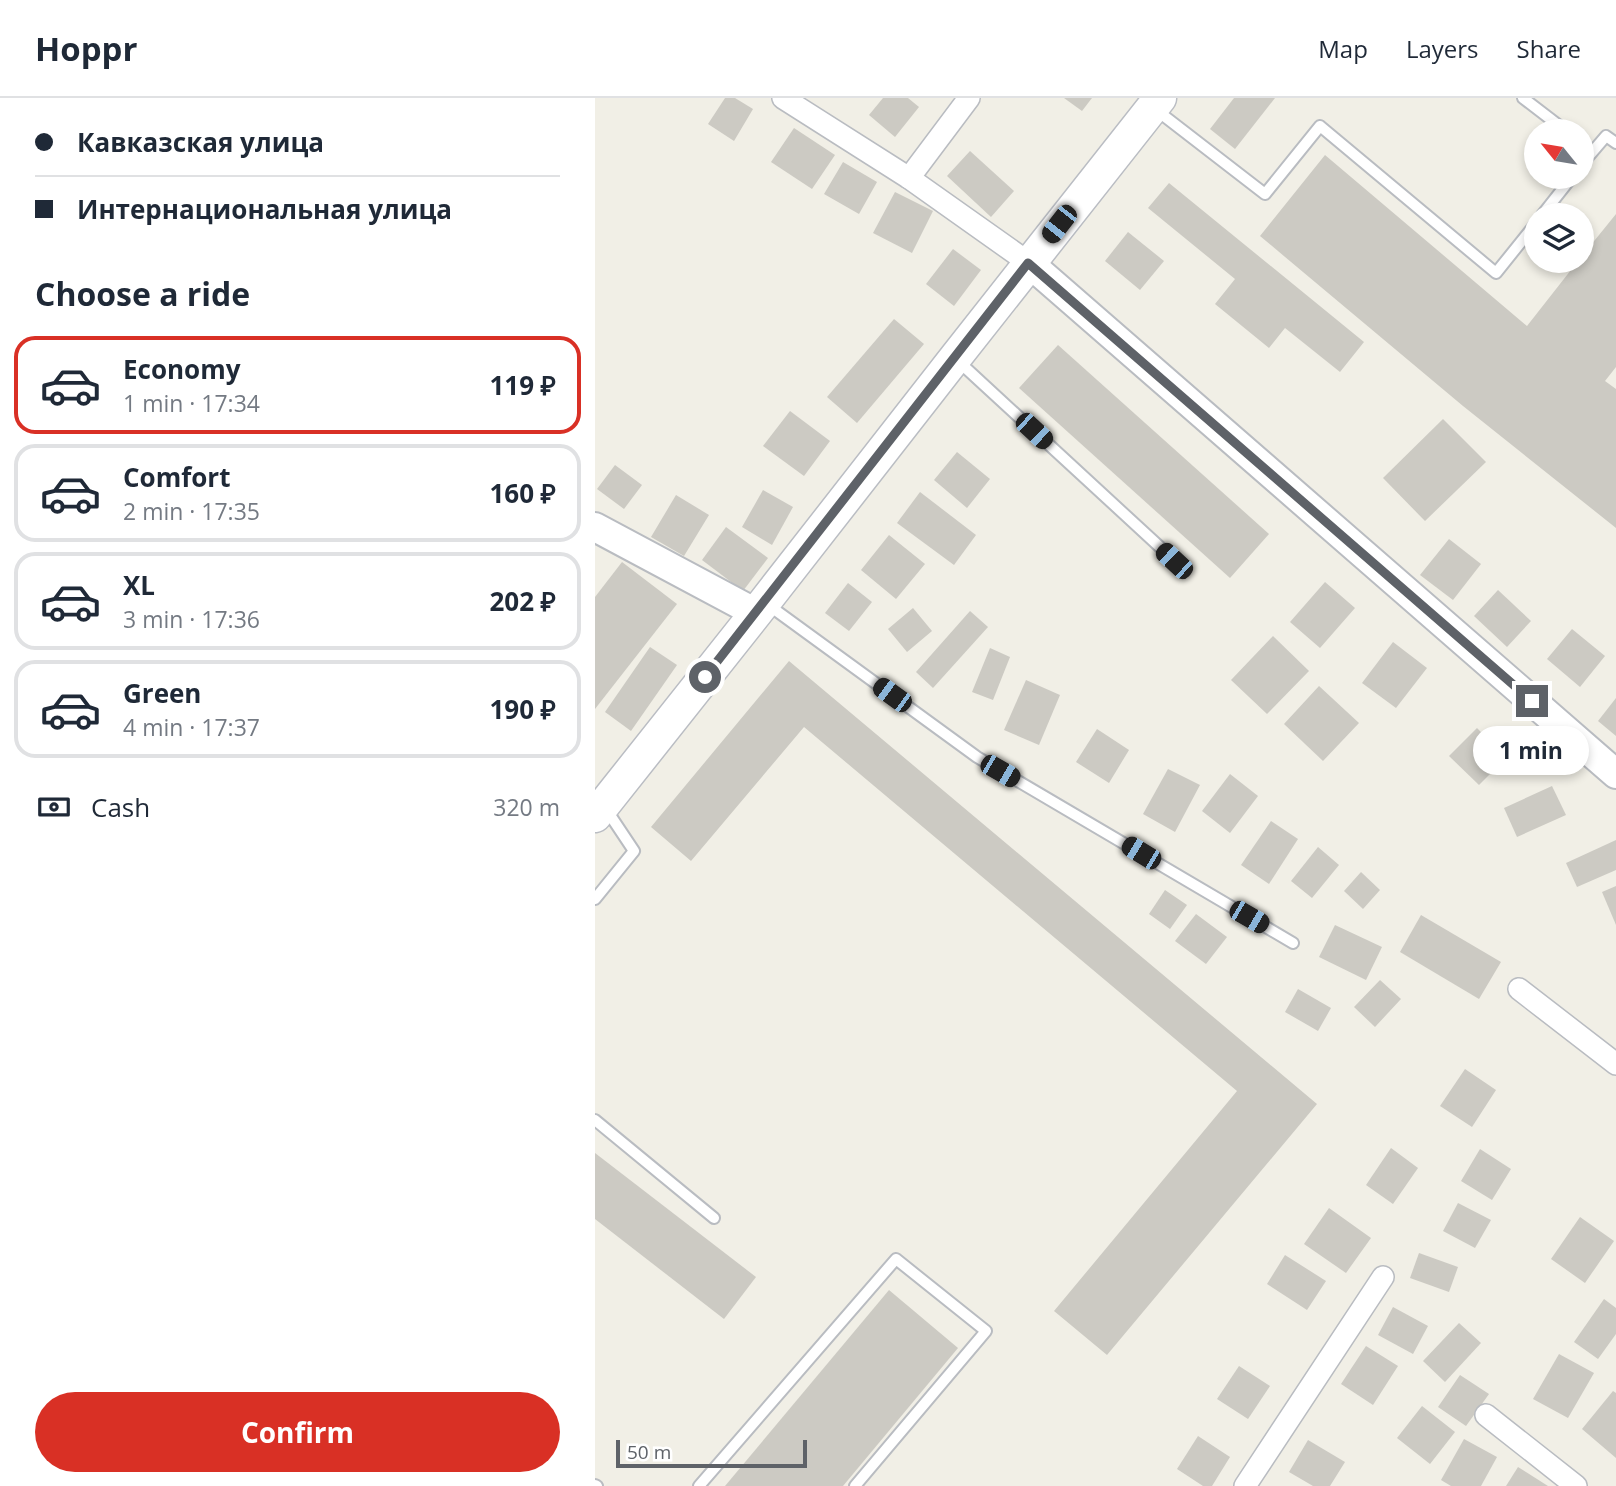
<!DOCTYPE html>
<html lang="en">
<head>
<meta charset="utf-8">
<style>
	:root { --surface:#fff; --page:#f6f6f7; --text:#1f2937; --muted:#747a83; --line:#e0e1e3; --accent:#d93025 }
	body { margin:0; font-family:"Open Sans",sans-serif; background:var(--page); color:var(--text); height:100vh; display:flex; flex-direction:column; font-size:26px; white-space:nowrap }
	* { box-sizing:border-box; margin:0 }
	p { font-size:23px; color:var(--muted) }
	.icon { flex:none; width:38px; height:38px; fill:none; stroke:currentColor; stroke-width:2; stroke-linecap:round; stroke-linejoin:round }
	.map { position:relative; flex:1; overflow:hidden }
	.side { display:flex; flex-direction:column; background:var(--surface); width:595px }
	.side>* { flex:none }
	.top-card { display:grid; align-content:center; height:154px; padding:0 35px; background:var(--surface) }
	.needle { width:46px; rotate:300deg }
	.tools { position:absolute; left:929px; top:21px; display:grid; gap:14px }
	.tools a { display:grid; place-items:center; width:70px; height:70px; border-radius:50%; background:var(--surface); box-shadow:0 4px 10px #0003; font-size:35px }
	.scale { position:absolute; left:21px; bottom:18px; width:191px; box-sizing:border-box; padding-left:7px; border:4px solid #5e6268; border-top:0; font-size:19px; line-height:24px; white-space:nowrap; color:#5e6268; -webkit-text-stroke:5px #fff; paint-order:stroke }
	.end { position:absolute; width:32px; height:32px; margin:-16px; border:9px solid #5e6268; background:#fff; box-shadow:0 0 0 4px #fff }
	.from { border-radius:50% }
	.bubble { position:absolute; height:49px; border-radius:24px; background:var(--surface); box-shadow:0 4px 10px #0003; font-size:23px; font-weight:700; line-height:49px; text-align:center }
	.car { position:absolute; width:21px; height:42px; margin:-21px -10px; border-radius:9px; box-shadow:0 0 5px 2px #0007; background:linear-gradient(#222 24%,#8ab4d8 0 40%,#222 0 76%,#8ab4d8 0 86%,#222 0) }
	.top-card b { display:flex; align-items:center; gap:24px; height:66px; font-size:26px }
	.top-card b+b { border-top:2px solid var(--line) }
	.top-card i { width:18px; height:18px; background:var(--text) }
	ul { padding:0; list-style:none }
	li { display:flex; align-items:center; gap:21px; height:98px; margin:0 14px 10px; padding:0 21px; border:4px solid var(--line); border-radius:21px }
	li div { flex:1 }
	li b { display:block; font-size:26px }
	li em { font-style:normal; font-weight:700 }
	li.on { border-color:var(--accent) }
	li>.icon { width:63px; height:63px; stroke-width:1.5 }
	h2 { padding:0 35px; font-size:32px; line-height:84px }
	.pay { display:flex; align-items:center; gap:18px; height:77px; padding:0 35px; font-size:26px }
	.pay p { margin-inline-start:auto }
	.button { display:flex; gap:14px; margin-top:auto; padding:14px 35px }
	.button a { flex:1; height:80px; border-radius:42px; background:var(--accent); color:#fff; font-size:28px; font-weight:700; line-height:80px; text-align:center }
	header { display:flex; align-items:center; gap:42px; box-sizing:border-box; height:98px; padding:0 35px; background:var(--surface); border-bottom:2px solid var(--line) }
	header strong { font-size:33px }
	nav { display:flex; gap:38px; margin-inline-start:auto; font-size:24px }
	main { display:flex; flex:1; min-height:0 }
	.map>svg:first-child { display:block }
	.building { fill:#cccac3 }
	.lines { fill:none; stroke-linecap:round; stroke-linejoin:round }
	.service-casing { stroke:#b9bcc1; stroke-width:14 }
	.minor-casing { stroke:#b9bcc1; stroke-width:24 }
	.tertiary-casing { stroke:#b9bcc1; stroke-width:32 }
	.secondary-casing { stroke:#babdc3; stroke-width:35 }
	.service { stroke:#fff; stroke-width:10 }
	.minor { stroke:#fff; stroke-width:21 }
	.tertiary { stroke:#fff; stroke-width:28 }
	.secondary { stroke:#fff; stroke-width:32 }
	.route { stroke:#5e6268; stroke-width:9 }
</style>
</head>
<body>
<header>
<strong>Hoppr</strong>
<nav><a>Map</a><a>Layers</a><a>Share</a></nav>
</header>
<main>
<section class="side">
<div class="top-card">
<b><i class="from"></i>Кавказская улица</b>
<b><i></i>Интернациональная улица</b>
</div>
<h2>Choose a ride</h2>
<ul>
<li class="on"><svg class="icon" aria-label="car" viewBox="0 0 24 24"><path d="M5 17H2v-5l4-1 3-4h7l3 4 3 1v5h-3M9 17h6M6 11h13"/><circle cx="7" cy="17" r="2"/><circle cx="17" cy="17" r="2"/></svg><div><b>Economy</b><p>1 min · 17:34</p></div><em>119 ₽</em></li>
<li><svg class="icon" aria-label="car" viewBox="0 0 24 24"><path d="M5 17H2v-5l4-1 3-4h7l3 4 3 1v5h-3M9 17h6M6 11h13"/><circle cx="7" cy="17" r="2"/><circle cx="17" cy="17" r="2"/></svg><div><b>Comfort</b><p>2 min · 17:35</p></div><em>160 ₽</em></li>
<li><svg class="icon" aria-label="car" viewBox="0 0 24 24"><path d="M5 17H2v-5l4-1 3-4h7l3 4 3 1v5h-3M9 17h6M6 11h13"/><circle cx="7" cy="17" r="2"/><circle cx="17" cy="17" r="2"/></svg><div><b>XL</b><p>3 min · 17:36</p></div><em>202 ₽</em></li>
<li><svg class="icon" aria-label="car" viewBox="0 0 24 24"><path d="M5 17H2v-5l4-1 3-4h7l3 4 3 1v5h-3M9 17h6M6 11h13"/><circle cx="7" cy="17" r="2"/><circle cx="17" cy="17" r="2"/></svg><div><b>Green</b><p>4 min · 17:37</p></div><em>190 ₽</em></li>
</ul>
<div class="pay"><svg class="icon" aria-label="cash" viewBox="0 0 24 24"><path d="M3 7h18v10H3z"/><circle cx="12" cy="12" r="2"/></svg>Cash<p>320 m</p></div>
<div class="button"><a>Confirm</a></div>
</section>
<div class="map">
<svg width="1021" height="1388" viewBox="0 0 1021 1388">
	<rect width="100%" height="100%" fill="#f1efe6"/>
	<g class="building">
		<path d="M130,0H140L158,11L139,43L113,26Z"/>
		<path d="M288,0H313L324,9L300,39L274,17Z"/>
		<path d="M469,0H497L487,13Z"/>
		<path d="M639,0H680L640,51L615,31Z"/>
		<path d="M199,30L240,57L217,91L176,64Z"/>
		<path d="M375,53L419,93L396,119L352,78Z"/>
		<path d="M730,57L932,228L983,163H987V158L1021,116V269L1010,283L1021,291V430L868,308L665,138Z"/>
		<path d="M248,64L282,84L264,116L229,96Z"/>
		<path d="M574,85L769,244L745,274L690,230L674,250L620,206L640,181L553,110Z"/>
		<path d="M300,94L338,113L317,155L278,135Z"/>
		<path d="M533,134L569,163L545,192L510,163Z"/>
		<path d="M358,151L386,172L359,208L331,186Z"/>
		<path d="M299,221L329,246L262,325L232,299Z"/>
		<path d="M463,247L674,436L635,480L424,290Z"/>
		<path d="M195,313L235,343L209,378L168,348Z"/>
		<path d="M848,321L891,364L830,423L788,380Z"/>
		<path d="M362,354L395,381L372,410L339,382Z"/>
		<path d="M20,367L47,387L29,411L2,391Z"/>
		<path d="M168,392L198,409L177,447L147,429Z"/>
		<path d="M325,394L381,437L359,467L302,425Z"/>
		<path d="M81,397L114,417L89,458L56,439Z"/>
		<path d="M131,429L173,460L148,493L107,462Z"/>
		<path d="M294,437L330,466L301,501L266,472Z"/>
		<path d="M854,441L886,466L858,502L825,477Z"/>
		<path d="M27,464L82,506L0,611V499Z"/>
		<path d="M730,484L760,510L725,550L695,524Z"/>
		<path d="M253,485L277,504L254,533L230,515Z"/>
		<path d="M903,492L936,523L912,549L879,518Z"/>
		<path d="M318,510L337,533L312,554L293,531Z"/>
		<path d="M375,513L393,529L338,590L321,574Z"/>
		<path d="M977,531L1010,558L985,589L952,561Z"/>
		<path d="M678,538L714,573L672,616L636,582Z"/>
		<path d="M798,544L832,570L801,610L767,585Z"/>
		<path d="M55,549L82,567L36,633L10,614Z"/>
		<path d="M395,550L415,559L398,602L377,594Z"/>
		<path d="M194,563L722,1006L512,1257L459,1213L642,993L209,629L96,763L56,729Z"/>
		<path d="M431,582L465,597L444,647L409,632Z"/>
		<path d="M724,588L764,625L728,663L689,626Z"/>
		<path d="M1021,600V638L1003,623Z"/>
		<path d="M882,630L911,660L884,687L854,658Z"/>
		<path d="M502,631L534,652L514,685L481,664Z"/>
		<path d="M573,671L605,687L580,734L548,716Z"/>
		<path d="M635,676L663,698L635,735L607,713Z"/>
		<path d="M957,688L971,717L922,739L909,710Z"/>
		<path d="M676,723L703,741L674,786L646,767Z"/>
		<path d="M1021,742V772L982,789L971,765Z"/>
		<path d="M723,749L744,767L717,800L696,783Z"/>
		<path d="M766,774L785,792L768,811L749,793Z"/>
		<path d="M1021,788V827L1007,794Z"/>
		<path d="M570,792L592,807L575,831L554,816Z"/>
		<path d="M601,816L632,839L611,866L580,843Z"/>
		<path d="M826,817L906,864L884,901L805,854Z"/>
		<path d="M740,827L787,849L771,882L724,859Z"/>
		<path d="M785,882L806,901L780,929L759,909Z"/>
		<path d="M703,891L736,910L723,933L690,914Z"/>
		<path d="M870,971L901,992L877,1029L845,1008Z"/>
		<path d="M796,1050L823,1070L798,1106L771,1087Z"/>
		<path d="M885,1051L916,1071L897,1102L866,1083Z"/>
		<path d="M0,1055L161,1179L129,1221L0,1121Z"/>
		<path d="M863,1105L896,1122L880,1150L848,1133Z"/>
		<path d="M734,1110L776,1140L751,1175L709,1146Z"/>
		<path d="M985,1119L1019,1143L990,1185L956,1161Z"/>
		<path d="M824,1155L863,1169L854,1194L815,1180Z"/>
		<path d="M690,1157L731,1183L712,1212L672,1186Z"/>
		<path d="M294,1192L363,1250L248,1388H130Z"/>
		<path d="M1009,1201L1021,1210V1236L1003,1261L979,1244Z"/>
		<path d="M798,1209L833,1228L818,1256L783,1237Z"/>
		<path d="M864,1225L886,1245L850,1284L828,1263Z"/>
		<path d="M771,1248L803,1268L778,1307L746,1286Z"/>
		<path d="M964,1256L999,1275L973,1320L938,1301Z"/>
		<path d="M644,1268L675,1288L653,1321L622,1301Z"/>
		<path d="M865,1277L894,1296L871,1328L843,1309Z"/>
		<path d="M1018,1293L1021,1295V1360L987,1331Z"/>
		<path d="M827,1308L860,1334L835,1366L802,1340Z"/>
		<path d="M603,1338L635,1359L617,1388H608L582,1371Z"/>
		<path d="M869,1341L902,1359L886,1388H856L846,1382Z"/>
		<path d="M713,1342L750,1364L735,1388H718L694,1374Z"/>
		<path d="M923,1369L953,1388H911Z"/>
	</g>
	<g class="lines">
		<defs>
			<g id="service">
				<path d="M928,0L971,33"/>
				<path d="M560,11L670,96L725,28L901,175L942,124"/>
				<path d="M987,66L1011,38L1021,45"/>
				<path d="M947,117L977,79"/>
				<path d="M362,262L579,462"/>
				<path d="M172,506L382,659L698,845"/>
				<path d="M0,801L39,753L11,711"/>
				<path d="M0,1022L119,1120"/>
				<path d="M0,1387L2,1388"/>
				<path d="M104,1388L301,1161L391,1233L260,1388"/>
			</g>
			<g id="minor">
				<path d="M188,0L314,80L434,165"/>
				<path d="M314,80L374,0"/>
				<path d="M924,891L1021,966"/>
				<path d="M891,1317L981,1388"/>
				<path d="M650,1388L788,1179"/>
			</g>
			<g id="tertiary">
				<path d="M434,165L1021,676"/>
				<path d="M0,429L161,515"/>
			</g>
			<path id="secondary" d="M0,718L161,515L360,260L565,0"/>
		</defs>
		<use href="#service" class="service-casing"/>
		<use href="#minor" class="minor-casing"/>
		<use href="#tertiary" class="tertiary-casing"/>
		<use href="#secondary" class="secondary-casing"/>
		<use href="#service" class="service"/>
		<use href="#minor" class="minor"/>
		<use href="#tertiary" class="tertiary"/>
		<use href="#secondary" class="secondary"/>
	</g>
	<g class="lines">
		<path class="route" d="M110,579L433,165L937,603"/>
	</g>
</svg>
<div class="tools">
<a><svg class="needle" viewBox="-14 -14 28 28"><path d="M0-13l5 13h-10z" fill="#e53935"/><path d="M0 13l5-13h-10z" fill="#747a83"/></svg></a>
<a><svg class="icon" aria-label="layers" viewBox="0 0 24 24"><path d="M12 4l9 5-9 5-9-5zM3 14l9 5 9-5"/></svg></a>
</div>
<div class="scale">50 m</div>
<i class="end from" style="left:110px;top:579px"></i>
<i class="end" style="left:937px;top:603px"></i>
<div class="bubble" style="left:878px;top:628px;width:116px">1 min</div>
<i class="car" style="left:464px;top:126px;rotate:218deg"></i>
<i class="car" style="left:439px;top:333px;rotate:133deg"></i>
<i class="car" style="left:579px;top:463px;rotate:313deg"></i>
<i class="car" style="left:297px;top:597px;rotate:306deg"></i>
<i class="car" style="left:405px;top:673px;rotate:120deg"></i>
<i class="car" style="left:546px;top:755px;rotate:301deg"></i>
<i class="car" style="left:654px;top:819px;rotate:120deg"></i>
</div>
</main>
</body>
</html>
